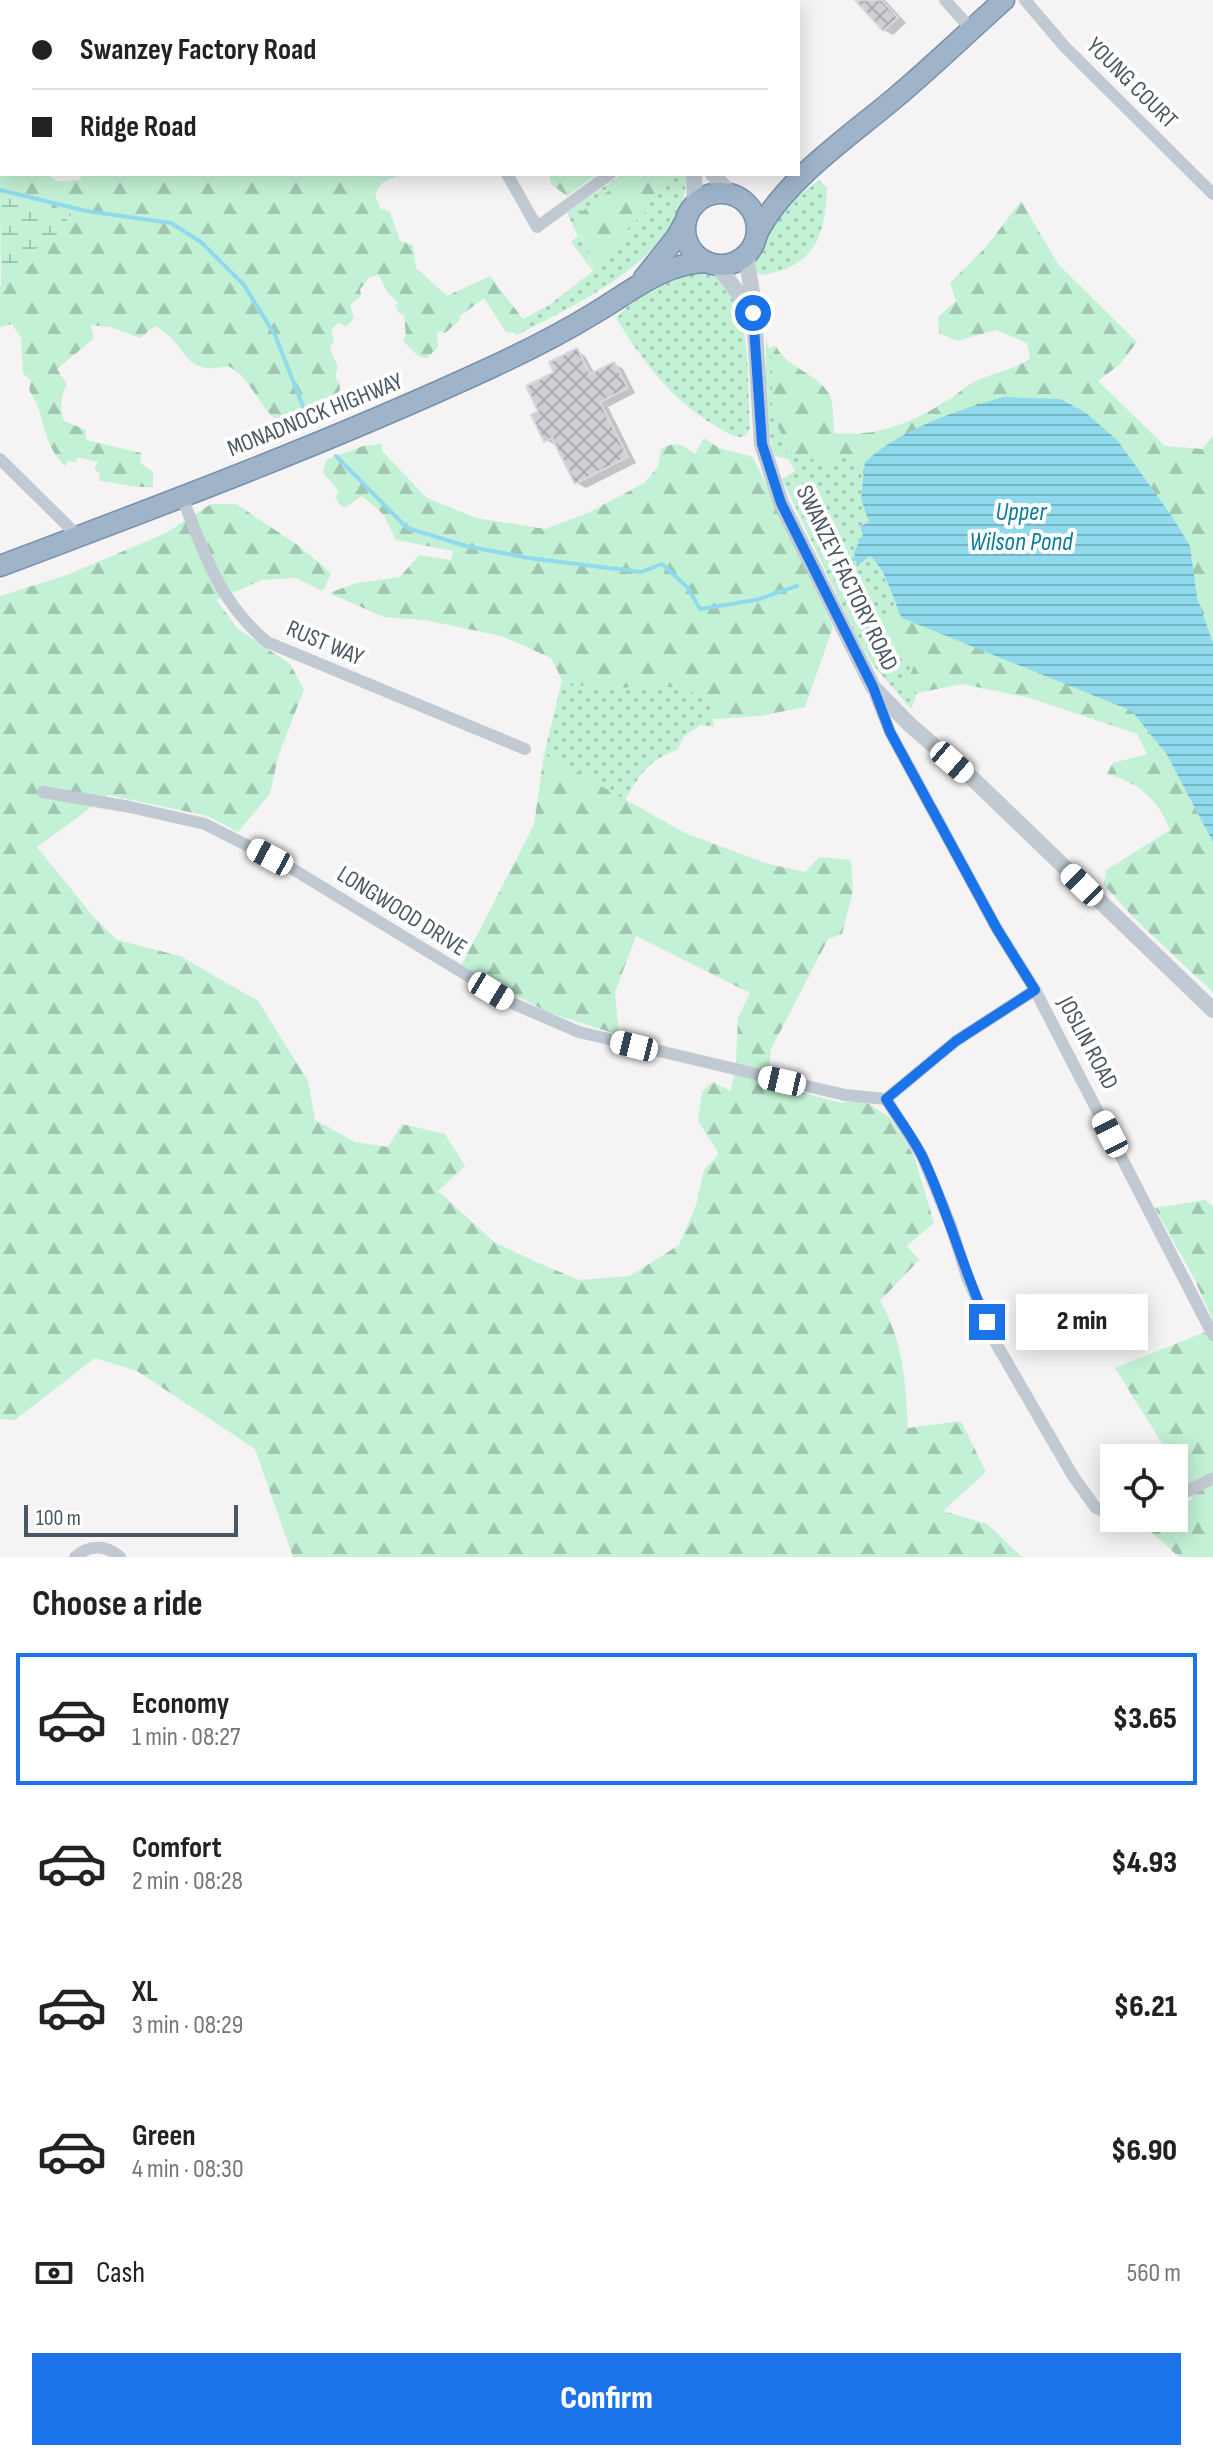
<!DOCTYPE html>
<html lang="en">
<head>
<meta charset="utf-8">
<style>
	:root { --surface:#fff; --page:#f6f6f6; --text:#222; --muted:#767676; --line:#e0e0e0; --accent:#1a73e8 }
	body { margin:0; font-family:"Sofia Sans Condensed",sans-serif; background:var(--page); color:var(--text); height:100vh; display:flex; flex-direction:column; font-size:30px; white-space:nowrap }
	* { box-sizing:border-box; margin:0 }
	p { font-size:26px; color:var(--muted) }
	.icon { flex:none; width:44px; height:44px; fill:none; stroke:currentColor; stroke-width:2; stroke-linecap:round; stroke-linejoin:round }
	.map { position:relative; height:1557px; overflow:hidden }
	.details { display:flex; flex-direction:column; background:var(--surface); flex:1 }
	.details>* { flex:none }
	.banner { position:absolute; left:0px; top:0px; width:800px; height:176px; box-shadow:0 4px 20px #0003; display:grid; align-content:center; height:176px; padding:0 32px; background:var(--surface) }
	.buttons { position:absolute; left:1100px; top:1444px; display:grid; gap:16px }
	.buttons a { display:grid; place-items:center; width:88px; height:88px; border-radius:0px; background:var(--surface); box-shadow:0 4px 20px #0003; font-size:40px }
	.scale { position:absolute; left:24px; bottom:20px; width:214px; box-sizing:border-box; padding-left:8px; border:4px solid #4a5661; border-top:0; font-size:22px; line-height:28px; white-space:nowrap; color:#4a5661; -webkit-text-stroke:6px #fff; paint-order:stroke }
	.end { position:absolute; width:36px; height:36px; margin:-18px; border:10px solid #1a73e8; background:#fff; box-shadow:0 0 0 4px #fff }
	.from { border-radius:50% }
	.bubble { position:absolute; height:56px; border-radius:0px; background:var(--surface); box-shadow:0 4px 20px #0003; font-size:26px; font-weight:800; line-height:56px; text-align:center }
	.car { position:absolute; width:24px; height:48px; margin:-24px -12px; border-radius:10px; box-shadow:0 0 6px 2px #0007; background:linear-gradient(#fff 24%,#345 0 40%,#fff 0 76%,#345 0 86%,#fff 0) }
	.banner b { display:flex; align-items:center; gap:28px; height:76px; font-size:30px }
	.banner b+b { border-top:2px solid var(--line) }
	.banner i { width:20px; height:20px; background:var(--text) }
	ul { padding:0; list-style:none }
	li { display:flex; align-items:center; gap:24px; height:132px; margin:0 16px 12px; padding:0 16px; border:4px solid transparent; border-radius:0px }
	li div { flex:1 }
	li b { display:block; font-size:30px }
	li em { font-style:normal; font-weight:800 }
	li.current { border-color:var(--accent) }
	li>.icon { width:72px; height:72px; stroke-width:1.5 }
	h2 { padding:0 32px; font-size:36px; line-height:96px }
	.pay { display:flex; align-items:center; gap:20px; height:88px; padding:0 32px; font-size:30px }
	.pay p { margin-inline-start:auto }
	.action { display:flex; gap:16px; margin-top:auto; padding:16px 32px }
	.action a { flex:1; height:92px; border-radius:0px; background:var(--accent); color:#fff; font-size:32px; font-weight:800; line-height:92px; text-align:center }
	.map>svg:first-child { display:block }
	.grass { fill:url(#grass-dots) }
	.forest { fill:url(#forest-firs) }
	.wetland { fill:url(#wetland-marsh) }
	.water { fill:url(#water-rules) }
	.shadow { fill:#0003 }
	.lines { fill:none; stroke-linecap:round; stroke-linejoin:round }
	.stream { stroke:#90daee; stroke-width:4 }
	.building { fill:url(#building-cross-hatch); stroke:#d7d9de; stroke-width:2 }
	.trunk-casing { stroke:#7690ad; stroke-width:23 }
	.minor { stroke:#c1cad2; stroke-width:12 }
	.tertiary { stroke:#c1cad2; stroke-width:16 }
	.trunk { stroke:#9fb4c9; stroke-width:20 }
	.route { stroke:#1a73e8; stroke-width:10 }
	.labels { text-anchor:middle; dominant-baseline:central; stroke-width:8; stroke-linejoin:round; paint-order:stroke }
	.street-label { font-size:24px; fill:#4a5661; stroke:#fff }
	.water-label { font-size:26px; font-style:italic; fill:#0c7c9b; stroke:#fff }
</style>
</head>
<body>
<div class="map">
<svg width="1213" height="1557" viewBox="0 0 1213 1557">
	<defs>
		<pattern id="grass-dots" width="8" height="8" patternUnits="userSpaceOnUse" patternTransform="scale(2)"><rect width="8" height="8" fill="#c3f1d5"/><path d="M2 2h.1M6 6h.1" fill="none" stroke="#a0c6b0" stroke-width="1.8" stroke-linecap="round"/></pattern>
		<pattern id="forest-firs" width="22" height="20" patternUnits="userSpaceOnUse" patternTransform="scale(2)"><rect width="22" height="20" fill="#c3f1d5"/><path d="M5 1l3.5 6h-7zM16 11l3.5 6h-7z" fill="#a0c6b0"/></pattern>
		<pattern id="wetland-marsh" width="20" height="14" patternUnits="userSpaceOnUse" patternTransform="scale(2)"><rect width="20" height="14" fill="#c3f1d5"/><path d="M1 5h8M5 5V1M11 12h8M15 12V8" fill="none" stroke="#a0c6b0"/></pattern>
		<pattern id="water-rules" width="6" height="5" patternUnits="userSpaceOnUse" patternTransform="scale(2)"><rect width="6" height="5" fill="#90daee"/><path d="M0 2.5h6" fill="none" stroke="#78b4c4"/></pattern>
		<pattern id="building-cross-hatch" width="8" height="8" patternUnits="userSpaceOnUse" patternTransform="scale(2)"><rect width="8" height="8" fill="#cdcfd5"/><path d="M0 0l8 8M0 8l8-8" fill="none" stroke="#a8abb0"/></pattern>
	</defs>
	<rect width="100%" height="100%" fill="#f5f3f3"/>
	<g class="grass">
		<path d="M622,174H641L640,180L628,176L575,217L593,270L626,230L646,211L651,199L667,174H686C689,254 575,305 515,336V333L522,327L523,319L549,305L593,271L571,242L578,236L567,213Z"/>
		<path d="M819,180L827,188C825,238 814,267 761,275L755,271L754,266C766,220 783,208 819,180Z"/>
		<path d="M704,268C755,286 747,384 750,427L747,435C736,440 729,434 719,428C673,402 643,362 616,318L627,307L676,273Z"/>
		<path d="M766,339L772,358V406L854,453L863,471L861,499L869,521L854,553L856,558L870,556C886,572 913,637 914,661C915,668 909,678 906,685L917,693L911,709L874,666L859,641L782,479L795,471L788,459L775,456C763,417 766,380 766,339Z"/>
		<path d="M562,680C600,695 641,683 680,688C690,690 700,696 709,700L714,727L701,725L684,736L677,750C647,761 641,773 625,800L544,755Z"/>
	</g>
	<g class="forest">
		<path d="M0,0H301L2,2V50Z"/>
		<path d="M0,166L2,174L47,175L57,181L81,180L80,174H401L382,183L375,194L380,208L390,212L400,241L413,245L416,268L447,296L490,276L523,319L522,327L515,333L506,332L484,298L460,316L459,321L445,333L437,331L438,347L427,358L418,356L403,341L406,335L404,316L398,312L395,305L399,304L387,292L379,275L370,277L360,289L361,295L350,305L354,318L346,327L339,322L331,330L334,340L330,349L338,367L335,377L339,382L340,390L325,407L323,413L314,416L307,411L302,414L290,411L285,425C259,413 254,379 228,366C180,377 191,345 155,326L140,338L110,327L91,325L93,339L57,369L67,384C60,395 60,410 64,421L86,430V440L141,453L140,463L153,472V487C135,488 118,483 100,481V474L94,469L98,462L78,457L76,462L68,461L65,466C39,440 47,415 29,390L31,381L23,373L21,338L12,324L0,327V285L1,287L28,253L39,246L60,209L31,205L0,196Z"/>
		<path d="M549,174H597L567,196L551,184Z"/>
		<path d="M635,174L640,180L641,174H667L651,199L646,211L626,230L628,237L594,271L575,217L628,176Z"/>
		<path d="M1021,201L1058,264L1137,342L1120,364L1098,381L1165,446L1202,449L1213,436V992L1139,923L1104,885L1106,870L1170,830C1159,800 1138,782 1107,774L1113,763L1147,754L1137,734L1030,698L962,684L917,693L906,685L915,663L878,635V619L902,617L882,570L870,556L857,566L854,552L863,534L860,527L869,521L861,499L863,471L853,454L833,463L788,455L772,406V358L769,348L776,346C785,367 817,373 829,394C834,403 833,422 834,433C881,438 918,420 957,394C964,389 970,383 978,380C996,372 1013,370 1030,359L1027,343L996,330L957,341L939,333L938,317L956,301L950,283L987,246Z"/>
		<path d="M704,438L719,448L753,457L833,627L805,707L760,716L713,719L709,700C700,696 690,690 680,688C640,683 600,695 562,680L551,658L502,636L424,620L384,617L329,593L357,583L400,577L419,555L451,560L453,551L396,540L384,515L362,496L344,508L335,498L339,491L323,473L326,460L363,446L382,444V451L427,498L476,518L545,529L588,513L644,483L658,467L661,449C675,441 682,443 695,454Z"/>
		<path d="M211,504H236L299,546L331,573L323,591L296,578L262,580L216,600L238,629L290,664L304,689L278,757L270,794L238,832L208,816L108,795L37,847L93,916L117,940L180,956L258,1001L308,1081L315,1120L355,1142L388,1147L402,1124L445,1134L465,1166L438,1191L494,1242L536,1262L579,1280L630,1276L679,1245L696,1205L704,1170L719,1154L698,1121L702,1091L713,1082L731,1091L736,1061L738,1018L750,993L636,936L615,992L619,1035L547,1012L461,966L534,825L544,754L685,833L768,864L805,872L819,857L851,860L853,891L842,934L828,939L771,1049L767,1083L841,1103L863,1100L889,1117L914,1156L934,1223L907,1246L919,1260L880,1301C904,1343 905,1380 908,1428L961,1421L986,1472L943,1511L987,1524L1022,1557H293L255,1449L137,1371L95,1358L15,1420L0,1419V596L67,575L166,533Z"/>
		<path d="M1205,1200L1213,1206V1321L1195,1280L1155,1208Z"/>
		<path d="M1213,1329V1557H1179L1146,1527L1152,1518H1174V1507L1192,1499L1174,1463V1458H1171L1115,1368Z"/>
	</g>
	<path class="wetland" d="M0,196L31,205L60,209L71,214L54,238L28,253L32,264L1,287Z"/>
	<path class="water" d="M1003,397L1060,399L1085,412L1118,441L1173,518L1190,546L1197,598L1213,643V842L1167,755L1132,711L902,618C892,597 887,572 870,556L857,566L854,552L863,534L860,527L869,521L861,499L865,462C903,428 955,411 1003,397Z"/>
	<g class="shadow">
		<path d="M858,0H885L906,23L893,35L884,30Z"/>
		<path d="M576,351L585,356L595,374L614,364L623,369L635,393L608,407L636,463L586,488L577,483L557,444L555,445L546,440L541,412L557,373Z"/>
	</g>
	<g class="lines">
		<g class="stream">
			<path d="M0,190L86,211L171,223L201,242L244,285L275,335L308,419"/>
			<path d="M336,456L407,528L466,546L529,558L641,572L662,564L688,588L700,609L756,600L797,586"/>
			<path d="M832,570L856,558"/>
		</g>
	</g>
	<g class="building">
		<path d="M855,0H882L898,18L883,31Z"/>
		<path d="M577,348L590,374L614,362L628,388L600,402L628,457L575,484L552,438L544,442L531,415L538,411L526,386L554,372L549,362Z"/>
	</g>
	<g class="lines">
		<defs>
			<g id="trunk">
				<circle cx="721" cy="229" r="36"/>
				<path d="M757,234C782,182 850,136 895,98C932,67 967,33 1004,0"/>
				<path d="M644,278L676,238L686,220"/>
				<path d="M0,566C165,504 330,442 490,368C527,351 564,332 598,311C633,290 664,263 707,262"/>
			</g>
		</defs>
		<use href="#trunk" class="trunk-casing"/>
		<g class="minor">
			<path d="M409,0L410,2"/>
			<path d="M945,0L971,29"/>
			<path d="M1025,0L1065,47L1213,194"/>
			<path d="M507,174L537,227L610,174"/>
			<path d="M0,459L79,537"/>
			<path d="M182,497C204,553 219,602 267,642L525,749"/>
			<path d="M875,694L890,732L997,929L1035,990L1213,1335"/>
			<path d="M43,792L130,807L205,824L291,868L514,1004L579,1032L845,1095L886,1099L956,1041L1035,990"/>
			<path d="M886,1099L922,1156L951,1226L967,1277L997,1345L1073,1476L1095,1507L1114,1517"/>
			<path d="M1174,1498L1213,1478"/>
			<path d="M1118,1518H1135"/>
			<path d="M75,1557C89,1545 105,1544 120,1557"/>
		</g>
		<g class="tertiary">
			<path d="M571,0L574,2"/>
			<path d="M694,174L695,206"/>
			<path d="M713,174L731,195"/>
			<path d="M749,252L747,263L753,298L762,444L781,503L873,687L910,725L974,780L1213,1010"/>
			<path d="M717,265L752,311"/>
		</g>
		<use href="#trunk" class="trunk"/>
	</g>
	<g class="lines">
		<path class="route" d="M753,313L762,444L781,503L873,687L890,732L997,929L1035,990L956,1041L886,1099C898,1118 913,1137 923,1158C948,1211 963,1269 987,1322"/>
	</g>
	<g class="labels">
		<g class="street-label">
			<text transform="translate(1132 83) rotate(45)">YOUNG COURT</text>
			<text transform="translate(315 415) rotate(-22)">MONADNOCK HIGHWAY</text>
			<text transform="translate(847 578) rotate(64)">SWANZEY FACTORY ROAD</text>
			<text transform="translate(325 643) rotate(23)">RUST WAY</text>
			<text transform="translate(402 911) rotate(32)">LONGWOOD DRIVE</text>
			<text transform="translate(1088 1043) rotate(62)">JOSLIN ROAD</text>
		</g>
		<g class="water-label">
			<text x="1021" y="512">Upper<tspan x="1021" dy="30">Wilson Pond</tspan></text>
		</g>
	</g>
</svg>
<div class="buttons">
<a><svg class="icon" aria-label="locate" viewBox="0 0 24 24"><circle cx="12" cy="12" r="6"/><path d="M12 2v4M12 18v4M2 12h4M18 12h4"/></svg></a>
</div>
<div class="scale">100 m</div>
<i class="end from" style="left:753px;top:313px"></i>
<i class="end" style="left:987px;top:1322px"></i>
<div class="bubble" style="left:1016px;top:1294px;width:132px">2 min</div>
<i class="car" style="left:952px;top:762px;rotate:131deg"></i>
<i class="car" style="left:270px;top:857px;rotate:298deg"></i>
<i class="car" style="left:1082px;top:885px;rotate:314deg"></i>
<i class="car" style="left:491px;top:991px;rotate:121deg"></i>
<i class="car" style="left:634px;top:1046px;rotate:284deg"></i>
<i class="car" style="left:782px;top:1081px;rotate:283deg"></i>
<i class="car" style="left:1110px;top:1134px;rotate:333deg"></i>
<div class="banner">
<b><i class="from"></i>Swanzey Factory Road</b>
<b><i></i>Ridge Road</b>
</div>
</div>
<section class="details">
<h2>Choose a ride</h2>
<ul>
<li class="current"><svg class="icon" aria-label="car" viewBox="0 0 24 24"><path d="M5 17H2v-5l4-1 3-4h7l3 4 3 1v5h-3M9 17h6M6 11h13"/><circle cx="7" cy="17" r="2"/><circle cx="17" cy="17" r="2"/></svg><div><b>Economy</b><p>1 min · 08:27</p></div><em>$3.65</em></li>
<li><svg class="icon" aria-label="car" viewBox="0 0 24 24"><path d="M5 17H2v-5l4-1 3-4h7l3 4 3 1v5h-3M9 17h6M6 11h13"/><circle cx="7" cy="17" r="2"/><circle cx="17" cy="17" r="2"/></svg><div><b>Comfort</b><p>2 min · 08:28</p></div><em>$4.93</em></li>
<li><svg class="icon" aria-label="car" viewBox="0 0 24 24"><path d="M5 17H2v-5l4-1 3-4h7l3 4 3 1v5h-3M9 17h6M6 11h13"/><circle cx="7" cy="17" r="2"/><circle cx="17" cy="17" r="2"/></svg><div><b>XL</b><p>3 min · 08:29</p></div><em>$6.21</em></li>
<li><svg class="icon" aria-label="car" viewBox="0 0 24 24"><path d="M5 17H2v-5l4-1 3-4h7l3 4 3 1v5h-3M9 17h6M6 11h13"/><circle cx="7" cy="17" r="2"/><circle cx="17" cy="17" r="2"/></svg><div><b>Green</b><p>4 min · 08:30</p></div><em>$6.90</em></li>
</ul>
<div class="pay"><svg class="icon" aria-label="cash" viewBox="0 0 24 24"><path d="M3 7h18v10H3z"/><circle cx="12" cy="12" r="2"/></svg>Cash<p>560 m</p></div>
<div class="action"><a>Confirm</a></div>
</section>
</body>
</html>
